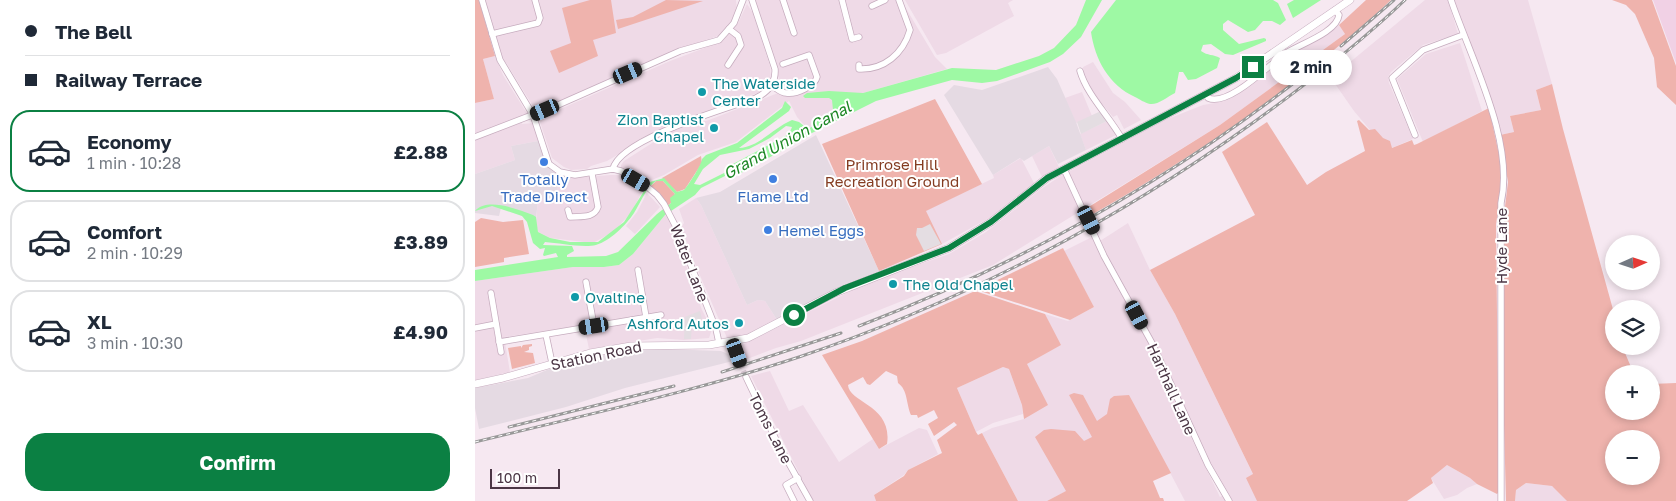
<!DOCTYPE html>
<html lang="en">
<head>
<meta charset="utf-8">
<style>
	:root { --surface:#fff; --page:#f6f6f7; --text:#1f2937; --muted:#747a83; --line:#e0e1e3; --accent:#0b8043 }
	body { margin:0; font-family:"Golos Text",sans-serif; background:var(--page); color:var(--text); height:100vh; display:flex; flex-direction:column; font-size:19px; white-space:nowrap }
	* { box-sizing:border-box; margin:0 }
	p { font-size:16px; color:var(--muted) }
	.icon { flex:none; width:28px; height:28px; fill:none; stroke:currentColor; stroke-width:2; stroke-linecap:round; stroke-linejoin:round }
	.map { position:relative; flex:1; overflow:hidden }
	.drawer { display:flex; flex-direction:column; background:var(--surface); width:475px }
	.drawer>* { flex:none }
	.guide { display:grid; align-content:center; height:110px; padding:0 25px; background:var(--surface) }
	.needle { width:32px; rotate:87deg }
	.fabs { position:absolute; left:1130px; top:235px; display:grid; gap:10px }
	.fabs a { display:grid; place-items:center; width:55px; height:55px; border-radius:50%; background:var(--surface); box-shadow:0 2px 8px #0003; font-size:25px }
	.scale { position:absolute; left:15px; bottom:12px; width:70px; box-sizing:border-box; padding-left:5px; border:2px solid #4b3645; border-top:0; font-size:14px; line-height:18px; white-space:nowrap; color:#4b3645; -webkit-text-stroke:4px #fff; paint-order:stroke }
	.end { position:absolute; width:22px; height:22px; margin:-11px; border:6px solid #0b8043; background:#fff; box-shadow:0 0 0 2px #fff }
	.from { border-radius:50% }
	.bubble { position:absolute; height:35px; border-radius:18px; background:var(--surface); box-shadow:0 2px 8px #0003; font-size:16px; font-weight:700; line-height:35px; text-align:center }
	.car { position:absolute; width:15px; height:30px; margin:-15px -8px; border-radius:6px; box-shadow:0 0 4px 1px #0007; background:linear-gradient(#222 24%,#8ab4d8 0 40%,#222 0 76%,#8ab4d8 0 86%,#222 0) }
	.guide b { display:flex; align-items:center; gap:18px; height:48px; font-size:19px }
	.guide b+b { border-top:1px solid var(--line) }
	.guide i { width:12px; height:12px; background:var(--text) }
	ul { padding:0; list-style:none }
	li { display:flex; align-items:center; gap:15px; height:82px; margin:0 10px 8px; padding:0 15px; border:2px solid var(--line); border-radius:20px }
	li div { flex:1 }
	li b { display:block; font-size:19px }
	li em { font-style:normal; font-weight:700 }
	li.current { border-color:var(--accent) }
	li>.icon { width:45px; height:45px; stroke-width:1.5 }
	.primary-button { display:flex; gap:10px; margin-top:auto; padding:10px 25px }
	.primary-button a { flex:1; height:58px; border-radius:20px; background:var(--accent); color:#fff; font-size:20px; font-weight:700; line-height:58px; text-align:center }
	main { display:flex; flex:1; min-height:0 }
	.map>svg:first-child { display:block }
	.residential { fill:#efdae7 }
	.industrial { fill:#e5dae3 }
	.education { fill:#f1d1e5 }
	.green { fill:#efb3ad; fill-rule:evenodd }
	.parking { fill:#e4dde2 }
	.water { fill:#9ef9a4; fill-rule:evenodd }
	.lines { fill:none; stroke-linecap:round; stroke-linejoin:round }
	.minor-tunnel { stroke:#d4c4cf; stroke-width:5.5; stroke-dasharray:5.5 3; stroke-linecap:butt }
	.minor-casing { stroke:#c6acbe; stroke-width:7 }
	.tertiary-casing { stroke:#c6acbe; stroke-width:8 }
	.minor { stroke:#fff; stroke-width:5.5 }
	.tertiary { stroke:#fff; stroke-width:7 }
	.rail-casing { stroke:#989898; stroke-width:3 }
	.rail { stroke:#fff; stroke-width:1; stroke-dasharray:4; stroke-linecap:butt }
	.route { stroke:#0b8043; stroke-width:6 }
	.culture-dot { fill:#0f9aa8; stroke:#fff; stroke-width:2 }
	.shop-dot { fill:#3f7fe0; stroke:#fff; stroke-width:2 }
	.labels { text-anchor:middle; dominant-baseline:central; stroke-width:4; stroke-linejoin:round; paint-order:stroke }
	.culture-label { font-size:15px; fill:#0d838f; stroke:#fff; text-anchor:start }
	.park-label { font-size:15px; fill:#843c21; stroke:#fff }
	.shop-label { font-size:15px; fill:#366cbe; stroke:#fff }
	.street-label { font-size:15px; fill:#4b3645; stroke:#fff }
	.water-label { font-size:16px; font-style:italic; fill:#1b8623; stroke:#fff }
</style>
</head>
<body>
<main>
<section class="drawer">
<div class="guide">
<b><i class="from"></i>The Bell</b>
<b><i></i>Railway Terrace</b>
</div>
<ul>
<li class="current"><svg class="icon" aria-label="car" viewBox="0 0 24 24"><path d="M5 17H2v-5l4-1 3-4h7l3 4 3 1v5h-3M9 17h6M6 11h13"/><circle cx="7" cy="17" r="2"/><circle cx="17" cy="17" r="2"/></svg><div><b>Economy</b><p>1 min · 10:28</p></div><em>£2.88</em></li>
<li><svg class="icon" aria-label="car" viewBox="0 0 24 24"><path d="M5 17H2v-5l4-1 3-4h7l3 4 3 1v5h-3M9 17h6M6 11h13"/><circle cx="7" cy="17" r="2"/><circle cx="17" cy="17" r="2"/></svg><div><b>Comfort</b><p>2 min · 10:29</p></div><em>£3.89</em></li>
<li><svg class="icon" aria-label="car" viewBox="0 0 24 24"><path d="M5 17H2v-5l4-1 3-4h7l3 4 3 1v5h-3M9 17h6M6 11h13"/><circle cx="7" cy="17" r="2"/><circle cx="17" cy="17" r="2"/></svg><div><b>XL</b><p>3 min · 10:30</p></div><em>£4.90</em></li>
</ul>
<div class="primary-button"><a>Confirm</a></div>
</section>
<div class="map">
<svg width="1201" height="501" viewBox="0 0 1201 501">
	<rect width="100%" height="100%" fill="#f6e8f1"/>
	<g class="residential">
		<path d="M10,0H261L262,10L257,24L246,35L196,52L65,110L59,108L32,64L26,58Z"/>
		<path d="M281,0H426L460,57L472,69L388,93L342,121L340,125L333,129L322,117L314,101L261,142L223,155L189,175L172,182L146,168V165L149,161L196,131L234,120L303,93L307,88L281,8Z"/>
		<path d="M430,0H538L533,3L539,16L471,53L462,55Z"/>
		<path d="M950,0H973L983,34L948,45L916,72L913,77L914,83L938,139L912,150L879,111L856,78Z"/>
		<path d="M978,0H1053L1077,84L1061,90L1066,110L1035,116L1039,132L1025,135Z"/>
		<path d="M272,4L278,13L295,66L296,80L288,91L194,125L132,161L116,166L112,169L96,170L89,167L77,158L65,122L67,117L195,61L248,41L263,23Z"/>
		<path d="M864,25L870,34L745,125L518,265L326,341L301,348L267,361L264,350L267,345L394,282L474,254L511,232L566,189L584,177L690,120L728,105L740,103L770,89L811,56L838,42Z"/>
		<path d="M985,43L1007,111L948,142L922,79L951,54Z"/>
		<path d="M20,56L28,75L53,115L45,119L47,124L59,123L63,141L36,146L40,160L0,174V103L19,99L8,59Z"/>
		<path d="M618,62L638,93L650,102L666,120L649,129L642,115L638,117L616,90L609,75L608,67Z"/>
		<path d="M607,92L617,116L601,123L590,98Z"/>
		<path d="M632,121L641,135L611,150L605,134Z"/>
		<path d="M574,146L584,167L567,177L557,156Z"/>
		<path d="M546,158L559,183L516,217L467,244L450,211L519,178L518,175Z"/>
		<path d="M136,175H146L169,188L156,213L138,232L118,243L75,238L63,232L61,223L63,199L82,198L83,182L93,184L96,178Z"/>
		<path d="M172,193L185,207L160,234L151,226L162,212Z"/>
		<path d="M221,198L226,205L272,305L283,300L290,301L302,320L278,334L260,339L252,338L220,264L206,227L209,223L204,209Z"/>
		<path d="M190,215L194,217L227,310L237,329L234,338L209,340L182,338L114,349L109,325L29,337L35,372L0,380V281L98,267H129L144,265L158,254Z"/>
		<path d="M653,223L675,270L700,314L791,501H757L754,497L731,455L631,255L625,241Z"/>
		<path d="M617,237L628,261L678,351L710,425L745,497L749,495L752,501H710L681,446L572,501H543L507,433L517,428L549,419L552,364L585,345L570,314L593,321L619,307L589,251Z"/>
		<path d="M528,367L534,369L547,405L548,414L518,423L501,432L482,388Z"/>
		<path d="M295,371L314,411L328,405L364,462L398,439L404,449L444,428L452,430L463,454L433,470L429,475L399,495L401,501H338L276,376Z"/>
		<path d="M972,465L995,478L1002,484L992,488L982,495L969,499L956,478Z"/>
		<path d="M1051,483L1077,486L1092,501H1040L1041,490Z"/>
	</g>
	<g class="industrial">
		<path d="M573,67L582,79L601,122L611,150L583,164L574,146L549,161L545,158L518,175L469,95L479,85L507,90Z"/>
		<path d="M341,135L404,271L366,287L302,320L290,301L283,300L272,305L226,205L221,198L245,192Z"/>
		<path d="M63,141L71,164L83,174L96,178L93,184L83,183L82,198L63,200L61,218L26,208L24,216L0,213V174L40,160L36,146Z"/>
		<path d="M187,349L246,351L255,355L258,361L150,388L91,407L4,429L0,408V388L53,378L79,367L141,352Z"/>
	</g>
	<path class="education" d="M1178,0H1201V63Z"/>
	<g class="green">
		<path d="M0,0H4L20,56L8,59L19,99L0,103Z"/>
		<path d="M115,0H136L141,33L118,40L123,56L84,73L75,51L96,43L87,8Z"/>
		<path d="M191,0L228,1L143,29L141,20L158,17Z"/>
		<path d="M891,0H916C827,83 724,154 618,214L612,208L745,125L870,34L864,25Z"/>
		<path d="M1137,0H1177L1201,66V105L1182,87L1179,58L1160,14L1151,5Z"/>
		<path d="M1077,84L1088,129L1139,313V346H1147L1159,374H1139V411H1176V384L1201,383V501H1092L1077,486L1051,483L1041,490L1040,501H1031L1028,387V267L1029,215L1033,182L1025,135L1039,132L1035,116L1066,110L1061,90ZM1139,439H1176V476H1139Z"/>
		<path d="M460,99L507,184L451,211L467,244L404,271L347,144Z"/>
		<path d="M1014,108L1026,164L1028,180L1021,224L1024,492L1022,494L1002,484L995,478L972,465L956,478L958,483L932,501H782L771,478L778,474L700,314L675,270L780,215L747,152L792,122L832,185L851,172L890,151L882,121L884,120L894,130L900,129L908,138L915,141L917,148L937,140L939,145L942,144Z"/>
		<path d="M226,156L227,163L210,189L202,192L187,178Z"/>
		<path d="M181,181H188L200,194L196,203L192,206L183,192L176,186Z"/>
		<path d="M6,218L28,222L48,220L54,254L29,258V262L0,267V222Z"/>
		<path d="M588,248L619,307L595,320L502,290Z"/>
		<path d="M500,291L570,314L586,345L552,364L573,405L549,419L547,405L534,369L528,367L482,388L501,432L503,435L507,433L543,501H401L399,495L429,476L433,470L467,453L462,440L482,425L479,422L459,436L453,424L463,418L459,410L443,418L442,415H436C431,404 433,390 423,383L422,376L411,371L395,385L392,384L388,377L373,385C374,403 418,405 412,444L404,449L347,355L387,341Z"/>
		<path d="M57,344V346L54,347V350L49,352L58,353L60,363L37,369L33,348L46,346V348L48,345Z"/>
		<path d="M599,393L608,395L622,421L632,414L635,399L639,396L654,395L696,473L678,481L685,498H688L689,501H572L591,491L560,437L569,430L576,429L600,431L609,441L617,437L594,395Z"/>
	</g>
	<g class="parking">
		<path d="M626,111L632,121L606,134L602,122Z"/>
		<path d="M455,224L466,244L449,251L441,235L442,228H447Z"/>
		<path d="M225,311L227,319L217,323L216,339H209L210,317Z"/>
	</g>
	<g class="water">
		<path d="M611,0H627L606,37L588,54L575,62L522,81L507,83L477,80L401,101L335,134L328,139L266,173L252,175L226,188L220,195L190,215L158,254L144,265L129,267H98L0,281V270L83,257L81,253L69,256L68,255L70,248L65,249L58,243L52,222L47,216L17,206L0,211C12,197 42,209 58,215L61,217L63,232L75,238L95,242H123L149,222L175,182L189,178L202,192C204,191 207,191 209,190C213,186 227,164 227,159L231,155L262,143L307,108L310,101L316,107L314,111L264,148C284,147 298,128 317,120L324,122L333,129L340,125L342,121L358,110L357,100L354,98H330L328,96L332,93L354,91L388,93L477,68L521,70L564,56L579,48L601,25ZM311,126L317,127L314,134L258,164L251,172L225,185L219,184L228,169L245,155L274,149L295,138ZM181,181H188L200,194L195,198L196,203L182,214L143,252L131,256L92,257V255L99,251L97,246L68,245L70,242C84,243 108,248 121,245C135,241 151,225 159,213C166,202 170,189 181,181Z"/>
		<path d="M641,0H798L803,3L811,20L805,25L797,21H788L780,30L773,32L753,20L748,24V30L764,44L789,38L791,39V41L758,55L750,54L736,44L728,45L726,51C733,56 738,54 745,58L742,68L721,79L713,80L708,72H704L700,93C692,97 683,105 675,104C670,103 664,99 660,97C634,85 620,60 616,32Z"/>
		<path d="M819,0H846L818,18L812,4Z"/>
	</g>
	<g class="lines">
		<path class="minor-tunnel" d="M265,363L271,377"/>
		<defs>
			<g id="minor">
				<path d="M7,0L25,60L58,115L74,164L85,172L100,175L138,169L146,171L170,185L182,195L189,204L201,227L241,329L244,343"/>
				<path d="M308,0L319,33"/>
				<path d="M367,0L377,39L384,37"/>
				<path d="M976,0C996,59 1040,141 1026,203V501"/>
				<path d="M397,6L410,0"/>
				<path d="M17,34L63,23L65,18L60,0"/>
				<path d="M253,65L266,45L263,36L254,29"/>
				<path d="M384,65V69C409,70 428,54 435,30L424,0"/>
				<path d="M605,71C612,95 634,116 647,139"/>
				<path d="M296,85C301,88 306,93 311,93C321,95 340,86 342,77L334,55L308,64"/>
				<path d="M731,94L733,98C753,107 793,66 808,55C822,45 862,33 864,15L860,10"/>
				<path d="M940,135L917,78L948,50L988,35"/>
				<path d="M0,137L83,105L205,51L244,40L259,23L268,0"/>
				<path d="M138,169C144,139 253,108 281,98C293,92 301,83 300,69L277,0"/>
				<path d="M589,169L629,256L678,345L733,465L754,501"/>
				<path d="M93,210L95,217C105,216 119,219 123,207L117,174"/>
				<path d="M163,270L171,317"/>
				<path d="M111,282L119,326"/>
				<path d="M16,293L26,352"/>
				<path d="M0,328L21,324"/>
				<path d="M71,335L77,363"/>
				<path d="M24,342L186,315"/>
				<path d="M258,342L265,363"/>
				<path d="M271,377L303,444L335,501"/>
				<path d="M319,501L311,485L323,478"/>
			</g>
			<path id="tertiary" d="M0,384L28,378L115,353L156,346L234,345L273,338L360,293L474,248L516,222L572,178L761,78L875,0"/>
		</defs>
		<use href="#minor" class="minor-casing"/>
		<use href="#tertiary" class="tertiary-casing"/>
		<use href="#minor" class="minor"/>
		<use href="#tertiary" class="tertiary"/>
		<defs>
			<g id="rail">
				<path d="M866,46L919,0"/>
				<path d="M384,326C546,264 697,179 833,72"/>
				<path d="M247,372L366,333"/>
				<path d="M34,427L199,386"/>
				<path d="M0,442C109,415 218,392 324,357C487,302 640,222 779,122C832,84 883,45 930,0"/>
			</g>
		</defs>
		<use href="#rail" class="rail-casing"/>
		<use href="#rail" class="rail"/>
	</g>
	<g class="lines">
		<path class="route" d="M319,315L370,288L474,248L516,222L572,178L761,78L778,67"/>
	</g>
	<g class="culture-dot">
		<circle cx="227" cy="92" r="5"/>
		<circle cx="239" cy="128" r="5"/>
		<circle cx="418" cy="284" r="5"/>
		<circle cx="100" cy="297" r="5"/>
		<circle cx="264" cy="323" r="5"/>
	</g>
	<g class="shop-dot">
		<circle cx="69" cy="162" r="5"/>
		<circle cx="298" cy="179" r="5"/>
		<circle cx="293" cy="230" r="5"/>
	</g>
	<g class="labels">
		<g class="culture-label">
			<text x="237" y="83">The Waterside<tspan x="237" dy="17">Center</tspan></text>
			<text x="229" y="119" text-anchor="end">Zion Baptist<tspan x="229" dy="17">Chapel</tspan></text>
			<text x="428" y="284">The Old Chapel</text>
			<text x="110" y="297">Ovaltine</text>
			<text x="254" y="323" text-anchor="end">Ashford Autos</text>
		</g>
		<g class="park-label">
			<text x="417" y="164">Primrose Hill<tspan x="417" dy="17">Recreation Ground</tspan></text>
		</g>
		<g class="shop-label">
			<text x="69" y="179">Totally<tspan x="69" dy="17">Trade Direct</tspan></text>
			<text x="298" y="196">Flame Ltd</text>
			<text x="303" y="230" text-anchor="start">Hemel Eggs</text>
		</g>
		<g class="street-label">
			<text transform="translate(1026 246) rotate(-90)">Hyde Lane</text>
			<text transform="translate(215 263) rotate(69)">Water Lane</text>
			<text transform="translate(121 355) rotate(-12)">Station Road</text>
			<text transform="translate(697 389) rotate(66)">Harthall Lane</text>
			<text transform="translate(296 428) rotate(63)">Toms Lane</text>
		</g>
		<g class="water-label">
			<text transform="translate(312 140) rotate(-29)">Grand Union Canal</text>
		</g>
	</g>
</svg>
<div class="fabs">
<a><svg class="needle" viewBox="-14 -14 28 28"><path d="M0-13l5 13h-10z" fill="#e53935"/><path d="M0 13l5-13h-10z" fill="#747a83"/></svg></a>
<a><svg class="icon" aria-label="layers" viewBox="0 0 24 24"><path d="M12 4l9 5-9 5-9-5zM3 14l9 5 9-5"/></svg></a>
<a>+</a>
<a>−</a>
</div>
<div class="scale">100 m</div>
<i class="end from" style="left:319px;top:315px"></i>
<i class="end" style="left:778px;top:67px"></i>
<div class="bubble" style="left:795px;top:50px;width:82px">2 min</div>
<i class="car" style="left:153px;top:73px;rotate:67deg"></i>
<i class="car" style="left:70px;top:110px;rotate:247deg"></i>
<i class="car" style="left:161px;top:180px;rotate:120deg"></i>
<i class="car" style="left:614px;top:220px;rotate:153deg"></i>
<i class="car" style="left:662px;top:315px;rotate:152deg"></i>
<i class="car" style="left:119px;top:326px;rotate:261deg"></i>
<i class="car" style="left:262px;top:353px;rotate:160deg"></i>
</div>
</main>
</body>
</html>
